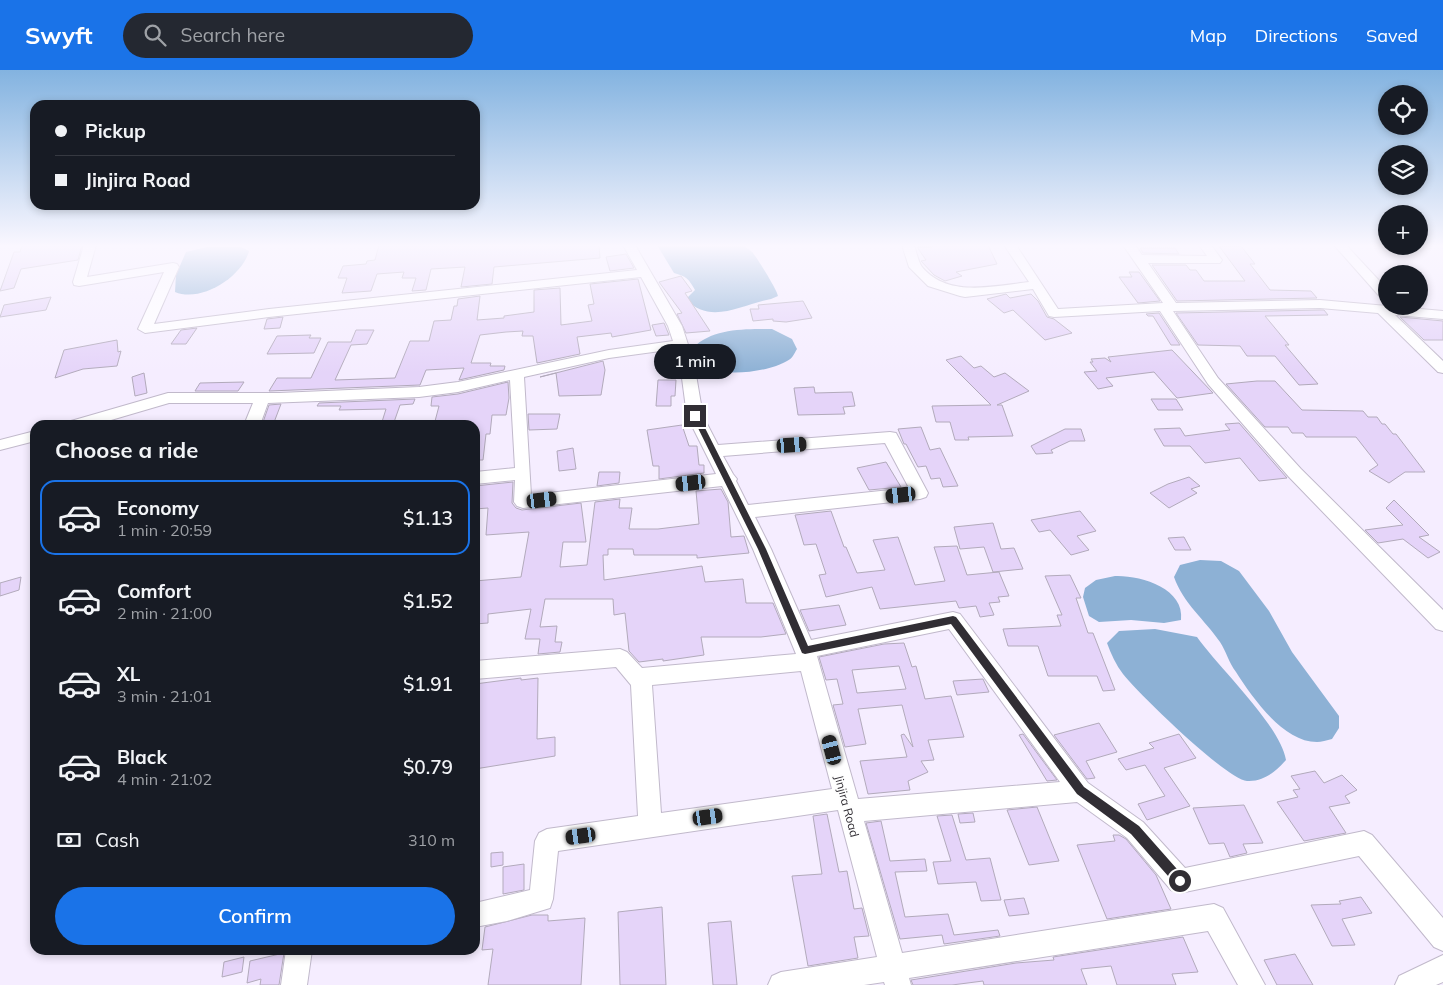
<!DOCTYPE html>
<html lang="en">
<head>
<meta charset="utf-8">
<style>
	:root { --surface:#171b24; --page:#242831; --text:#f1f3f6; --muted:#9ea1a6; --line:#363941; --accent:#1a73e8 }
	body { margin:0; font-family:Mulish,sans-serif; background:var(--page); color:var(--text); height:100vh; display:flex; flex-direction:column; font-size:19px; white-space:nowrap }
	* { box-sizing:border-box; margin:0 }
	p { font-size:16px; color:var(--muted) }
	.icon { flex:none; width:28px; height:28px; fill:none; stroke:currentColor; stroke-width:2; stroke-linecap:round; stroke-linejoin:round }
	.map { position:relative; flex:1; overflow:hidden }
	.sheet { position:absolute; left:30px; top:350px; width:450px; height:535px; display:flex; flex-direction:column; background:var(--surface); border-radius:15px; box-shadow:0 2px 8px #0003 }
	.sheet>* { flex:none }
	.top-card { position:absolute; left:30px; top:30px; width:450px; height:110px; border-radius:15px; box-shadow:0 2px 8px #0003; display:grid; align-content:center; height:110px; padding:0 25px; background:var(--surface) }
	.fabs { position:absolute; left:1378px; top:15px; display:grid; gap:10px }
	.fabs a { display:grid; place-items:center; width:50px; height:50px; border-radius:50%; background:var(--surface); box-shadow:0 2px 8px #0003; font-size:25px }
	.end { position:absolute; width:22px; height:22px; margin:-11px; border:6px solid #312e34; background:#fff; box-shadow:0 0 0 2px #fff }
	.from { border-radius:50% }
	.bubble { position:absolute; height:35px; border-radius:18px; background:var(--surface); box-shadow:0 2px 8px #0003; font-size:16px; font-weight:600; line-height:35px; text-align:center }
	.car { position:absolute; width:15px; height:30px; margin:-15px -8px; border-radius:6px; box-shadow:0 0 4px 1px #0007; background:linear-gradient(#222 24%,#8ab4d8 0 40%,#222 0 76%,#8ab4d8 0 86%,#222 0) }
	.top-card b { display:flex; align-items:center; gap:18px; height:48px; font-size:19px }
	.top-card b+b { border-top:1px solid var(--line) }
	.top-card i { width:12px; height:12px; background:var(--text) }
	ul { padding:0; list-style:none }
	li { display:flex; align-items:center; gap:15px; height:75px; margin:0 10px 8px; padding:0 15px; border:2px solid transparent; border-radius:15px }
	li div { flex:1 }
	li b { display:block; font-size:19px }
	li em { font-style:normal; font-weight:600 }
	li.on { border-color:var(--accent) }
	li>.icon { width:45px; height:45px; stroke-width:1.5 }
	h2 { padding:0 25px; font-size:22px; line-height:60px }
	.pay { display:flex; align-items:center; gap:12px; height:55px; padding:0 25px; font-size:19px }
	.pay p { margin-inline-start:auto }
	.cta { display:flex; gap:10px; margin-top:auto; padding:10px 25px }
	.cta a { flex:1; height:58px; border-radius:30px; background:var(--accent); color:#fff; font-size:20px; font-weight:600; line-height:58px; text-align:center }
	header { display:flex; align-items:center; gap:30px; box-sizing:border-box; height:70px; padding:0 25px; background:var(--accent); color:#fff }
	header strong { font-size:24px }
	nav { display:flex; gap:28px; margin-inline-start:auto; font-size:18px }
	.search { width:350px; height:45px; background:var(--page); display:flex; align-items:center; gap:12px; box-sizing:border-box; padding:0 18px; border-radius:28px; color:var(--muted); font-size:19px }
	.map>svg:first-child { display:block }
	.water { fill:#8db1d5 }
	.building { fill:#e5d4f9; stroke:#b2aabb; fill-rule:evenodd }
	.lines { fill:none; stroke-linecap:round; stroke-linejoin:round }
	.street-casing { stroke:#c1b9cb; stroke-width:2 }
	.street { fill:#fff; fill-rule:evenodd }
	.route { fill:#312e34 }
	.labels { text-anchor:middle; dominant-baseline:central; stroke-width:4; stroke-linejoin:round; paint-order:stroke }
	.street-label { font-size:12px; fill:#312e34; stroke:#fefefe }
</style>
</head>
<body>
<header>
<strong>Swyft</strong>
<div class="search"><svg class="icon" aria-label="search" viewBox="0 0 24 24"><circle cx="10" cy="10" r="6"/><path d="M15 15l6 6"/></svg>Search here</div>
<nav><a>Map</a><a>Directions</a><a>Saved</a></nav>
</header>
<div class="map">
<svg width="1443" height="915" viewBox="0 0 1443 915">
	<rect width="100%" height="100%" fill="#f5edff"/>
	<g class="water">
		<path d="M657,175H742C745,177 749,179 752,182C756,186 778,221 778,226L771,229C743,234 710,256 686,229L695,220C689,209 686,206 674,203Z"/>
		<path d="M207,177H241L249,181C242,207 201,233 175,222L176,205L186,182Z"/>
		<path d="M772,259L792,269L797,279C794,284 792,289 787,291C767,303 714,309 697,292L696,275C716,258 747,259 772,259Z"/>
		<path d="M1200,490L1221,491L1239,501L1269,541L1292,582L1339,646V658L1332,669C1327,670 1321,672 1317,672C1283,672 1252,627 1236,602C1229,593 1226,581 1220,572C1205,550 1183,533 1174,507L1180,495Z"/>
		<path d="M1115,506C1140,505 1185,518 1181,550L1164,553L1131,550L1099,552L1089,546L1083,527L1085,518L1096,510Z"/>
		<path d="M1155,559L1197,567C1219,598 1280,655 1286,690C1276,701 1264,712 1247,711C1227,710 1138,623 1123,604C1116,595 1111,584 1107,573L1119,561Z"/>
	</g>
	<g class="building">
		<path d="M22,175H82L78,190L21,199L14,218L0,221L14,182H20Z"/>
		<path d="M379,175H599L600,188L494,197L492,214L461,217L465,197L431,199L426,220L412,221L416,208H402L404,202L377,204L371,221L342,223L347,208H338L343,196L366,194L367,191L375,190Z"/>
		<path d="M931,175H988L997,194L956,202L962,206L945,211L934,205L921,191L926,190L917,177H932Z"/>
		<path d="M1219,176H1241L1255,194H1250L1270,220L1311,221L1317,228L1177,231L1152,195H1186L1190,200H1196L1204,211H1245Z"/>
		<path d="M1140,178H1175L1179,184L1143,183Z"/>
		<path d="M626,184L634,198L610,201L606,187Z"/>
		<path d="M1129,202H1139L1160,231L1138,233L1119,207H1132Z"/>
		<path d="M681,206L692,221L685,223L710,261L686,263L677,244L682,243L659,212Z"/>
		<path d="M638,209L651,260L612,267L611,263L577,267L580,284L537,293L533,266H522L523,261L506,262L480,265L471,293H491L490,296H505L504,300L459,310L464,298L426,300L420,315L269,321L277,308H311L328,272H351L356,260H374L367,274L351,275L335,310L395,308L410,271H429L434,251L451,250L454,236H457L458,229L480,226L477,250L504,248V246L534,242V220L560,218L561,255L592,251L588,235L594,234L590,214Z"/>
		<path d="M1006,224L1010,228L1031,224L1038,231L1047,247L1054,249L1072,263L1045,270L1013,240L1004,243L987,229Z"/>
		<path d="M51,227L46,240L0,247L4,235Z"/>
		<path d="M803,231L812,248L786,252L773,251V249L753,251L750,239H759L758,235Z"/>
		<path d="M1320,240H1324L1328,245L1265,246L1289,275H1285L1318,314L1299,315L1275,286H1247L1240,276L1198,275L1176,243Z"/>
		<path d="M1159,243L1180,275H1171L1153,246H1148L1146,244Z"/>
		<path d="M283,247L280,258L264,259L267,249Z"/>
		<path d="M1400,247L1443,251V270H1424Z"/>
		<path d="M664,253L669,265L656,266L652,255Z"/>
		<path d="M197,258L186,274H171L181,260Z"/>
		<path d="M311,265L309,268H321L314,283L267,284L277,266Z"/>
		<path d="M117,270L118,282L121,281L117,296L83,299L55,308L64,280Z"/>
		<path d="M1172,280L1213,323L1177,328L1154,302L1106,308L1113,316L1098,319L1084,302L1097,301L1090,292H1093L1091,289L1105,288L1111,292L1108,287Z"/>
		<path d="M961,286L974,298L981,296L994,307L1005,303L1029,321L997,335H1002L1013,366L968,367L969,370H955L950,352H936L932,336L991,335L946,290Z"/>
		<path d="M603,291L605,300L601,325L559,326L556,303L540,307Z"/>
		<path d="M144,303L147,323L135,326L132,307Z"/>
		<path d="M658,310H676L675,326H671V336H656Z"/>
		<path d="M1257,311H1275L1302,340L1363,341L1368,347H1377L1382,354H1385L1393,364H1396L1425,402H1405L1389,413L1369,401L1378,395L1356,367H1306L1303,363H1292L1288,357H1265L1226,314Z"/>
		<path d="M244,312L238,321H195L200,313Z"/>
		<path d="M508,312L509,328L506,345H492L490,364H486L483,390H475V355H434L439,336H431L432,327L458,324Z"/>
		<path d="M814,317L815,323L852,322L855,336L843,337L845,344L798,345L794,318Z"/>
		<path d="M415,329L413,334L400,335L393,355H381L386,339L339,340L341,336H317L319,333Z"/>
		<path d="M1151,329H1176L1183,340H1158Z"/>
		<path d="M281,334L273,355H262L269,335Z"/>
		<path d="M528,344H560L557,359L529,360Z"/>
		<path d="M1239,353L1287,408L1259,411L1240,388L1205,393L1190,376H1164L1154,359L1180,358L1185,366L1230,360L1225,354Z"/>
		<path d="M682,355L689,376H697L699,395H704V403L659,409V396H653L647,360Z"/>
		<path d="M921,357L930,380L940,378L958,416L943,417L940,408L931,409L926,396L918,397L906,374H904L898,359Z"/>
		<path d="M1065,359H1081L1085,371H1070L1051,380L1053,383L1036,384L1031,376Z"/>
		<path d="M573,378L576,399L559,401L557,381Z"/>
		<path d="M886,392L901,417L869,420L857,398Z"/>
		<path d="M599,402H620L619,413L597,416Z"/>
		<path d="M1189,407L1200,416L1191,419L1197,423L1169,438L1150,423L1168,414Z"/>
		<path d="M513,412L512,433L516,438L522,440L581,433L586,472H563L560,497L587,495L595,432L620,429L619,438H632L629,459H658L699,454L696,421L721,419L728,432L731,467L744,466L749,483L697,488V485H634L633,479H608V485H603L604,510L702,496L705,512L743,509L746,533H773L786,564L761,567H701L704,585L663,591V589L639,592L629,581L625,543L614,545L613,529H545L540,557L557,556L555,572H562L560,582L538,584L540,569H525L531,539L488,544V553L475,554V511L521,507L529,462L486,465L488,438L475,439V416Z"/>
		<path d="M1394,430L1429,465L1419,467L1440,482L1428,488L1403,469L1378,473L1365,460L1403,455L1386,438Z"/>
		<path d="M831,441L844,477H846L857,503L885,500L873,470L898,467L915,515L945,511L934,477L957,476L967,505L999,502L1009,526L998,527L1000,532L989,533L994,545L980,547L976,536L959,538L956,531L880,539L872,517L826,527L819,505L826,504L816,474L804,475L795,445Z"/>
		<path d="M1080,441L1096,461L1077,466L1089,480L1071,485L1050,460L1039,462L1031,450Z"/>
		<path d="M993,453L1001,479L1014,478L1023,499L993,502L984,477L960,479L954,457Z"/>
		<path d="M1184,467L1191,480H1175L1168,468Z"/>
		<path d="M1070,505L1081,528H1076L1088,563H1093L1115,620L1103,621L1097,606H1048L1038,576H1008L1003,559L1061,556L1057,545H1062L1045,506Z"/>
		<path d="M21,507L19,520L0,526V513Z"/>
		<path d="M839,535L846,555L809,561L800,540Z"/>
		<path d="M904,573L912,597L916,596L925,629L951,626L964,667L928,670L934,690L921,691L928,702L908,711L910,720L868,724L860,691L907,687L901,665L904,664L913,677L902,635L858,639L866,674L845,677L833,635L843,634L837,609L826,610L819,587L884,574ZM899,596L906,619L857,623L852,600Z"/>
		<path d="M521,608V610L538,608L537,669L555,667V686L475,699V614Z"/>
		<path d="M983,609L989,622L957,625L953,611Z"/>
		<path d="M1099,653L1117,682L1086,691L1095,708L1087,709L1054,665Z"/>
		<path d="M1023,664L1057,710L1047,711L1019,665Z"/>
		<path d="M1179,664L1196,688L1164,698L1190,736L1147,750L1138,734L1165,726L1145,695L1126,700L1118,689L1154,678L1149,673Z"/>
		<path d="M1315,701L1324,713L1342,705L1357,720L1345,726L1350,733L1329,737L1346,763L1304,771L1277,732L1298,727L1293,720L1300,719L1291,706Z"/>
		<path d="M1244,735L1263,773L1243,774L1247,783L1230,787L1224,773L1209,774L1193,738Z"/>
		<path d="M1037,737L1059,791L1029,795L1007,740Z"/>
		<path d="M973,743L975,752L960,753L958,744Z"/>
		<path d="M827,744L839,802L847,801L854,839L862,838L869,866L854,867L858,888L808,896L792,806L822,804L813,746Z"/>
		<path d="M952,745L966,790L990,788L1001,830L981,831L976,812L938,814L933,792L951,791L937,746Z"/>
		<path d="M881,751L890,791L925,789L927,801L895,802L905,847L948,844L954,865L998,860L1000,866L944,874L942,865L900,869L866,753Z"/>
		<path d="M1113,765H1119L1126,769L1156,805L1171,839L1107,849L1077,775L1115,771Z"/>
		<path d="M503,782V795L491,797V783Z"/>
		<path d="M524,794V820L503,824V797Z"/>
		<path d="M1361,827L1372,843L1342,849L1355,875L1332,876L1311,835L1341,834L1339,831Z"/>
		<path d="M1024,828L1029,844L1009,846L1004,830Z"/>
		<path d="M662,837L666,915H620L618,842Z"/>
		<path d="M532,845H548V851L585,848L581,915H488L493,879L482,880L485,857Z"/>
		<path d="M731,851L737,915H713L708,853Z"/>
		<path d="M1183,867L1198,902L1172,904L1176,915H1117L1111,896L1081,899L1087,915H984L983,911L952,915H913L911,910L1016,893L1054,890L1053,887Z"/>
		<path d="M284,883L279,915H260L261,909L247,913L250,891Z"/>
		<path d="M1295,884L1313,915H1277L1264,890Z"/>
		<path d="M244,887L242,902L222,907L224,892Z"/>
	</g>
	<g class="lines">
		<defs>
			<g id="street">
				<path d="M84,175H96L87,207L173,193L177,194L179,197L154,254L269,239L637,200L623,175H635L682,256L694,293L703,346L718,375L890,362L896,363L928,423L926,427L920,429L755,447L771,479L811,570L953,542L960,544L1088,713L1143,752L1185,798L1364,761L1372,765L1443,848V881L1434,877L1359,786L1180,823L1171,820L1127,768L1077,732L864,751L902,883L1214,834L1223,838L1265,915H1238L1208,861L909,908L911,915H885L884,912L864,915H768L772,906L781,902L877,887L838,740L558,781L553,829L550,838L507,851L475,857V833L530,820L535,771L539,763L547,759L638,746L631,615L616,597L475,609V591L620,579L627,582L642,598L796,584L753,479L722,416L523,438L517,436L514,432L515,410L475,414V402L515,398L510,310L458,322L419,327L268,333L260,355H244L253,333H169L94,355H68L71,351L168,323H279L419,317L458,312L609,280L673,271L668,256L641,207L269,247L145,263L138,259L164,202L79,216L74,215L73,212ZM675,279L680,293L687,346L716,404L531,425L524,307L609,288ZM885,373L909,418L748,435L736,411L737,409L733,404L723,386ZM949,559L1060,712L858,729L817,586ZM801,601L832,719L661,743L652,615Z"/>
				<path d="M902,175H914C916,181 918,191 922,197C948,228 993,216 1029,212L1004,175H1016L1058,239L1163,233L1123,175H1135L1142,185L1207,186L1199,175H1211L1222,190L1220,193H1148L1176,233L1320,230L1443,241V249L1395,245L1443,291V303L1438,302L1378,243L1320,238L1173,241L1218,308L1301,399L1443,540V561L1436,559L1289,407L1208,314L1160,241L1054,247L1049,246L1033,219L965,227L960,226L928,216L909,197Z"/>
				<path d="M1334,175H1346L1386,218V229L1381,228Z"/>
				<path d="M35,361V371L0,380V370Z"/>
				<path d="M286,880H312L307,915H281Z"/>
				<path d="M1443,885V912L1436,915H1395L1399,906Z"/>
			</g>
		</defs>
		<use href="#street" class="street-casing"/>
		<use href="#street" class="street"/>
	</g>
	<linearGradient id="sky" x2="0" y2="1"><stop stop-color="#83b3e0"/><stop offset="0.58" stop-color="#faf7ff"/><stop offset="1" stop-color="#faf7ff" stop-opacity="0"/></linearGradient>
	<rect width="1443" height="303" fill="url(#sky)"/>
	<path class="route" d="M695,343L699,346L766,479L808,576L953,546L956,547L1084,717L1139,756L1184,807L1186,811L1184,815L1180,816L1176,815L1131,764L1077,724L951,554L805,584L802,583L758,479L692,346Z"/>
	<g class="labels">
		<g class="street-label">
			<text transform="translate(847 736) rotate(75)">Jinjira Road</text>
		</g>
	</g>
</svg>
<div class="fabs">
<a><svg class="icon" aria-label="locate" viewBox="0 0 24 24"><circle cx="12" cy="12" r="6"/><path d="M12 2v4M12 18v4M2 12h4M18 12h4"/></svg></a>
<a><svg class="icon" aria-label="layers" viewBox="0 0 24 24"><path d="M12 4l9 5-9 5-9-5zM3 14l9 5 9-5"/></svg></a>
<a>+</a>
<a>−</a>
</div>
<i class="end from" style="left:1180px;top:811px"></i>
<i class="end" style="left:695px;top:346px"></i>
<div class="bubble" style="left:654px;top:274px;width:82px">1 min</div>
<i class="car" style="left:792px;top:375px;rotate:86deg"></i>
<i class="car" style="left:691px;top:413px;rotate:264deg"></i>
<i class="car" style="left:901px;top:425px;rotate:264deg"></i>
<i class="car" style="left:542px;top:430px;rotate:83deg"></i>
<i class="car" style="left:832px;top:680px;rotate:345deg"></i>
<i class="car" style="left:708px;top:747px;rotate:82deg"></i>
<i class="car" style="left:581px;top:766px;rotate:262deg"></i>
<div class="top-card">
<b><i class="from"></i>Pickup</b>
<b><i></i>Jinjira Road</b>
</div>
<section class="sheet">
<h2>Choose a ride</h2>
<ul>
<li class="on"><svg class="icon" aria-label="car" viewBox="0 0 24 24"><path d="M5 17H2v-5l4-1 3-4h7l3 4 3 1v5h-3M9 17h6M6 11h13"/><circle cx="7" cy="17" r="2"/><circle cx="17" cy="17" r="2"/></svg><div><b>Economy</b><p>1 min · 20:59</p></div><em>$1.13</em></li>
<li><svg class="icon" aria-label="car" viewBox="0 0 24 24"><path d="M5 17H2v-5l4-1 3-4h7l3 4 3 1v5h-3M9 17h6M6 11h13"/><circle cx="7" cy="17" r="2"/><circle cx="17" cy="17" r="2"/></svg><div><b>Comfort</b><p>2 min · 21:00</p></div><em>$1.52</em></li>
<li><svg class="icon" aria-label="car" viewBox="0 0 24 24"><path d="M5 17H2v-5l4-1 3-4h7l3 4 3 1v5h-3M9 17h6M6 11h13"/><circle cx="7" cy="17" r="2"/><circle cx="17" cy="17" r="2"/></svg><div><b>XL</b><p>3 min · 21:01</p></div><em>$1.91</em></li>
<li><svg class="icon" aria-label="car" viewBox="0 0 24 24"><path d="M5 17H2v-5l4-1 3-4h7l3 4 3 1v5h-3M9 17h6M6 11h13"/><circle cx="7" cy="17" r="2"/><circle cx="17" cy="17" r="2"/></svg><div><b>Black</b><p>4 min · 21:02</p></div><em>$0.79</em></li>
</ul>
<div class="pay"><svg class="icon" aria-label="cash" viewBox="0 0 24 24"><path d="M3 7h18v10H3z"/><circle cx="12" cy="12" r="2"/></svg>Cash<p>310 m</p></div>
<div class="cta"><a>Confirm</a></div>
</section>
</div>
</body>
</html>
